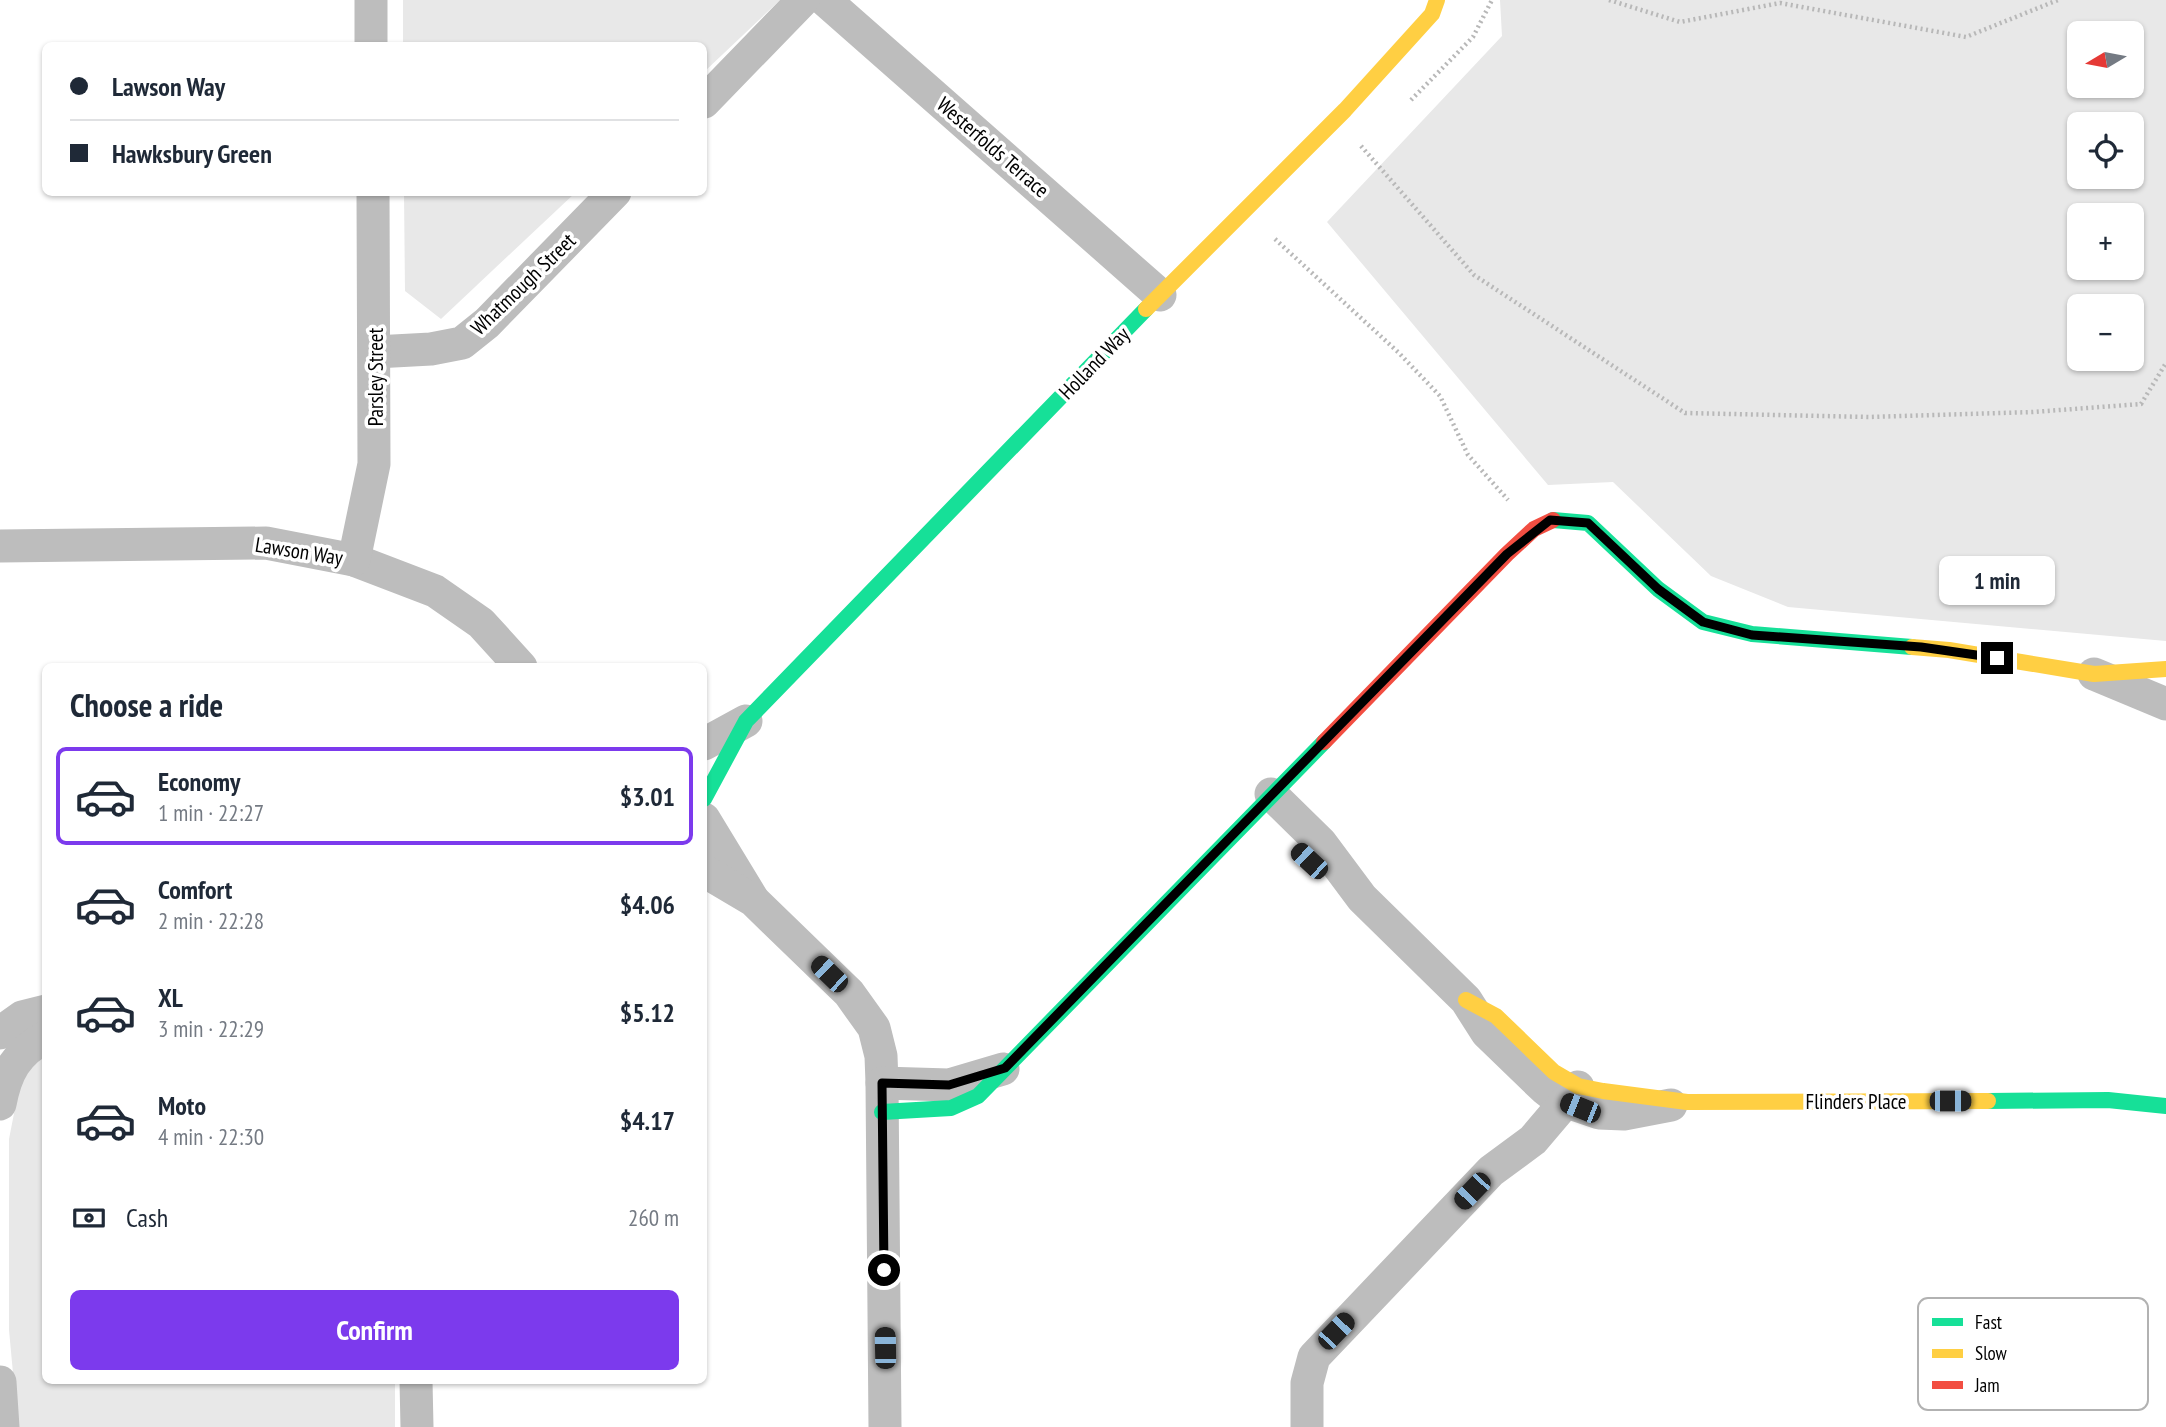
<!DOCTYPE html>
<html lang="en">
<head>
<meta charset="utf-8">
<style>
	:root { --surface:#fff; --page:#f2f2f3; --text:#1f2937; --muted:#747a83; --line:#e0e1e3; --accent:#7c3aed }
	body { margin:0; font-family:"PT Sans Narrow",sans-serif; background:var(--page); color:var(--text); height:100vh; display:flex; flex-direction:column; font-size:26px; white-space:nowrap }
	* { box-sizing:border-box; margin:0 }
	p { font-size:23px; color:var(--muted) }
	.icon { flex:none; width:38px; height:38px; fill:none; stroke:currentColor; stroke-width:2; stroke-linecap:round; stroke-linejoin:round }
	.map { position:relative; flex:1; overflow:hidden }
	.panel { position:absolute; left:42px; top:663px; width:665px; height:721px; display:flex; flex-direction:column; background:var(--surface); border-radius:10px; box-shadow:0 2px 5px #0004 }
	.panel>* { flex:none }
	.guide { position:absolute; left:42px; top:42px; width:665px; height:154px; border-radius:10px; box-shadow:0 2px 5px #0004; display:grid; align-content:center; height:154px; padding:0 28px; background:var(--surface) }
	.needle { width:46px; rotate:260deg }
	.fabs { position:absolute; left:2067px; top:21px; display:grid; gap:14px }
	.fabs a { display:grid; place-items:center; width:77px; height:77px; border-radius:10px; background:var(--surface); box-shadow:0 2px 5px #0004; font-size:35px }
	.end { position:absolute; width:32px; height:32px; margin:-16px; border:9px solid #000; background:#fff; box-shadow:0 0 0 4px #fff }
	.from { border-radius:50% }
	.bubble { position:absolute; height:49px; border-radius:10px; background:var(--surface); box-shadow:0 2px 5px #0004; font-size:23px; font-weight:700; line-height:49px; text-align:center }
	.car { position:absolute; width:21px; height:42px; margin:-21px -10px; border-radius:9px; box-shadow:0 0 5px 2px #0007; background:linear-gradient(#222 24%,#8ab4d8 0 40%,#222 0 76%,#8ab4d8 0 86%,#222 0) }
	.guide b { display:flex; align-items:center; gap:24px; height:66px; font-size:26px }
	.guide b+b { border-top:2px solid var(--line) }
	.guide i { width:18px; height:18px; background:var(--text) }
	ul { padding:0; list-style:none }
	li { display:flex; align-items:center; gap:21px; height:98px; margin:0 14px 10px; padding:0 14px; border:4px solid transparent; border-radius:10px }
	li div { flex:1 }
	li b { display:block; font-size:26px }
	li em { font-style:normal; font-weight:700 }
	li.current { border-color:var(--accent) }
	li>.icon { width:63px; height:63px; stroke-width:1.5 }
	h2 { padding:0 28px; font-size:32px; line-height:84px }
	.pay { display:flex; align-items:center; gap:18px; height:77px; padding:0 28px; font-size:26px }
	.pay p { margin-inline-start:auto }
	.primary-button { display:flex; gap:14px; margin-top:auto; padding:14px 28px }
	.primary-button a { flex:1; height:80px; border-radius:10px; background:var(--accent); color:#fff; font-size:28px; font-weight:700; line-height:80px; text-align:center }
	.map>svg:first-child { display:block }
	.green { fill:#e8e8e8; fill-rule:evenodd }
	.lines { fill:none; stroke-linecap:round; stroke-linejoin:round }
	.path { stroke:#b8b8b8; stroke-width:4.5; stroke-dasharray:2 3.5; stroke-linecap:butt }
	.street { stroke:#bdbdbd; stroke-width:33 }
	.fast { stroke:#16e098; stroke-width:16 }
	.slow { stroke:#ffcf43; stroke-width:16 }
	.jam { stroke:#f24e42; stroke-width:16 }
	.route { stroke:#000; stroke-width:9 }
	.labels { text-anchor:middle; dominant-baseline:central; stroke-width:7; stroke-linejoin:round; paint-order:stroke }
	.street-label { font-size:21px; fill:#000; stroke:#fff }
	.key { fill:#fff; stroke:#b2b2b2; stroke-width:2 }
	.key-label { font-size:19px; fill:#000 }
</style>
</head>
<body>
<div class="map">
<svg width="2166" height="1427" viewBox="0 0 2166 1427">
	<rect width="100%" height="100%" fill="#fff"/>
	<g class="green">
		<path d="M403,0H780L704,72V46L403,45Z"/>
		<path d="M1500,0H2166V641L1788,607L1711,576L1613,482L1548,485L1327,222L1502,36ZM2079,33H2132V86H2079ZM2079,124H2132V177H2079ZM2079,215H2132V268H2079ZM2079,306H2132V359H2079Z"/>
		<path d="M404,193V192L575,193L441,319L405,291Z"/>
		<path d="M45,1056L46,1381H395V1427H18L9,1330V1139L19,1088L27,1071Z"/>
	</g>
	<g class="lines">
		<g class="path">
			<path d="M1609,0L1680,22L1780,3L1966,37L2058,0"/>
			<path d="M1411,100L1473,37L1492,0"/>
			<path d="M1361,146L1474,275L1685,413L1869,417L2033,412L2141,404L2166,363"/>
			<path d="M1275,239L1399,353L1440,396L1468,455L1508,500"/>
		</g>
		<g class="street">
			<path d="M371,0V46"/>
			<path d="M825,0L1160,295"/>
			<path d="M704,102L803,0"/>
			<path d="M375,352L431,349L462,343L487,323L615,192"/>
			<path d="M0,546L266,543L354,560L435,591L481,623L521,667"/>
			<path d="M354,560L374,464L373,192"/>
			<path d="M2094,674L2166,704"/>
			<path d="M704,744L746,721"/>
			<path d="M1271,794L1321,843L1362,898L1466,1000L1487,1033L1544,1088L1558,1099L1599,1113L1624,1114L1671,1105"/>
			<path d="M704,819L752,898"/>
			<path d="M704,871L753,900L849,993L874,1028L881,1056L882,1083L885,1427"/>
			<path d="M0,1033L22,1017L46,1011"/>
			<path d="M882,1083L949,1085L1003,1069"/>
			<path d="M0,1104C6,1072 16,1053 46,1037"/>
			<path d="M416,1381L417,1427"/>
			<path d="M0,1382L3,1427"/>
			<path d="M1307,1427V1383L1314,1357L1491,1171L1533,1140L1578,1087"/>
		</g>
		<g class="fast">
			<path d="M1553,520L1588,523L1658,589L1703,622L1752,634L1912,647"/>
			<path d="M704,799L746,721L1146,309"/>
			<path d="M1988,1101L2108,1100L2166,1106"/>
			<path d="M882,1112L951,1108L978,1096L1324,742"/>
		</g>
		<g class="slow">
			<path d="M1146,309L1345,110L1432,14L1437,0"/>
			<path d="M1912,647L1949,650L2094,674L2166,669"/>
			<path d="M1466,1000L1496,1016L1554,1072L1578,1086L1603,1091L1687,1102L1988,1101"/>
		</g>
		<path class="jam" d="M1324,742L1507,554L1534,529L1553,520"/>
	</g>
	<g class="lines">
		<path class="route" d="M884,1270L882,1083L949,1085L1005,1068L1507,554L1550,520L1588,523L1658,589L1703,622L1752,635L1921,647L1997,658"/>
	</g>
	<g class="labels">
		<g class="street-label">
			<text transform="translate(993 147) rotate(41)">Westerfolds Terrace</text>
			<text transform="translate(523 284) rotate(-44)">Whatmough Street</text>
			<text transform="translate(1094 363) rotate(-46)">Holland Way</text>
			<text transform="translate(375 377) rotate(-90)">Parsley Street</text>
			<text transform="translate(299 551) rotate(9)">Lawson Way</text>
			<text x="1856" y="1101">Flinders Place</text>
		</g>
	</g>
	<rect x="1918" y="1298" width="230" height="112" rx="10" class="key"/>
	<rect x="1932" y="1318" width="31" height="8" fill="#16e098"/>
	<rect x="1932" y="1349" width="31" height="9" fill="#ffcf43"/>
	<rect x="1932" y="1381" width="31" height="8" fill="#f24e42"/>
	<g class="key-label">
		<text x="1975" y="1329">Fast</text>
		<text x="1975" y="1360">Slow</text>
		<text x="1975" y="1392">Jam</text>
	</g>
</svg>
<div class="fabs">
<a><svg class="needle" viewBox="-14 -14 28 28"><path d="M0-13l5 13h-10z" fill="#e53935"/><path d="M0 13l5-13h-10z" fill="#747a83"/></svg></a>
<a><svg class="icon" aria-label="locate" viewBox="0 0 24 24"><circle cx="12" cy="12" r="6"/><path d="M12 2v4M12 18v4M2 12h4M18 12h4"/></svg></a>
<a>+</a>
<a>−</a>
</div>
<i class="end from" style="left:884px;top:1270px"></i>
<i class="end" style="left:1997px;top:658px"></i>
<div class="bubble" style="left:1939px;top:556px;width:116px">1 min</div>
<i class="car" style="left:1309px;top:861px;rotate:313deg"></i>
<i class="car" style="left:829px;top:974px;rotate:314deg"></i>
<i class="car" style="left:1950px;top:1101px;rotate:90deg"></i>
<i class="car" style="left:1580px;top:1108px;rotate:292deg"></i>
<i class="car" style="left:1472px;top:1191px;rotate:224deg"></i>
<i class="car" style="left:1336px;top:1331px;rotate:44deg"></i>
<i class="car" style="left:885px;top:1348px;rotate:359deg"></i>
<div class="guide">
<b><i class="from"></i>Lawson Way</b>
<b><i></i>Hawksbury Green</b>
</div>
<section class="panel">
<h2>Choose a ride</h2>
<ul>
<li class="current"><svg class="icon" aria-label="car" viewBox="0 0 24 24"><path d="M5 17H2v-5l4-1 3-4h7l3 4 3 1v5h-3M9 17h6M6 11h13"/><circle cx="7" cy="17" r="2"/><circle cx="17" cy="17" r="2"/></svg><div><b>Economy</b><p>1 min · 22:27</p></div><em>$3.01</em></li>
<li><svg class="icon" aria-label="car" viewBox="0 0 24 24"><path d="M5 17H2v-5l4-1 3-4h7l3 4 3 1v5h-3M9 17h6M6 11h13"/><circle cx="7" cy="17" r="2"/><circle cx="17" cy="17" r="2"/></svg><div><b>Comfort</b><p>2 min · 22:28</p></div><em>$4.06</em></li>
<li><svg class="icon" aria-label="car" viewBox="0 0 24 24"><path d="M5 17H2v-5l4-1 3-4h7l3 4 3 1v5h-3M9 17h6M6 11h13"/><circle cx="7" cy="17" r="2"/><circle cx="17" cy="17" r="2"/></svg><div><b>XL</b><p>3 min · 22:29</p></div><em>$5.12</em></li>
<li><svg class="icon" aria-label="car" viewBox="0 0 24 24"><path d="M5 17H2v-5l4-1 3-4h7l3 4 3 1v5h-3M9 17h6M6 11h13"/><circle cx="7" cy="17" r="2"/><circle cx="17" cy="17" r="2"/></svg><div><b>Moto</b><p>4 min · 22:30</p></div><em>$4.17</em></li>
</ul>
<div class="pay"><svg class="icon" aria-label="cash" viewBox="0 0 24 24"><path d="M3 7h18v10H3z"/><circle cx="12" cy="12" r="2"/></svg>Cash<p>260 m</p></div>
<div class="primary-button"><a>Confirm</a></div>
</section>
</div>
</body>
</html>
